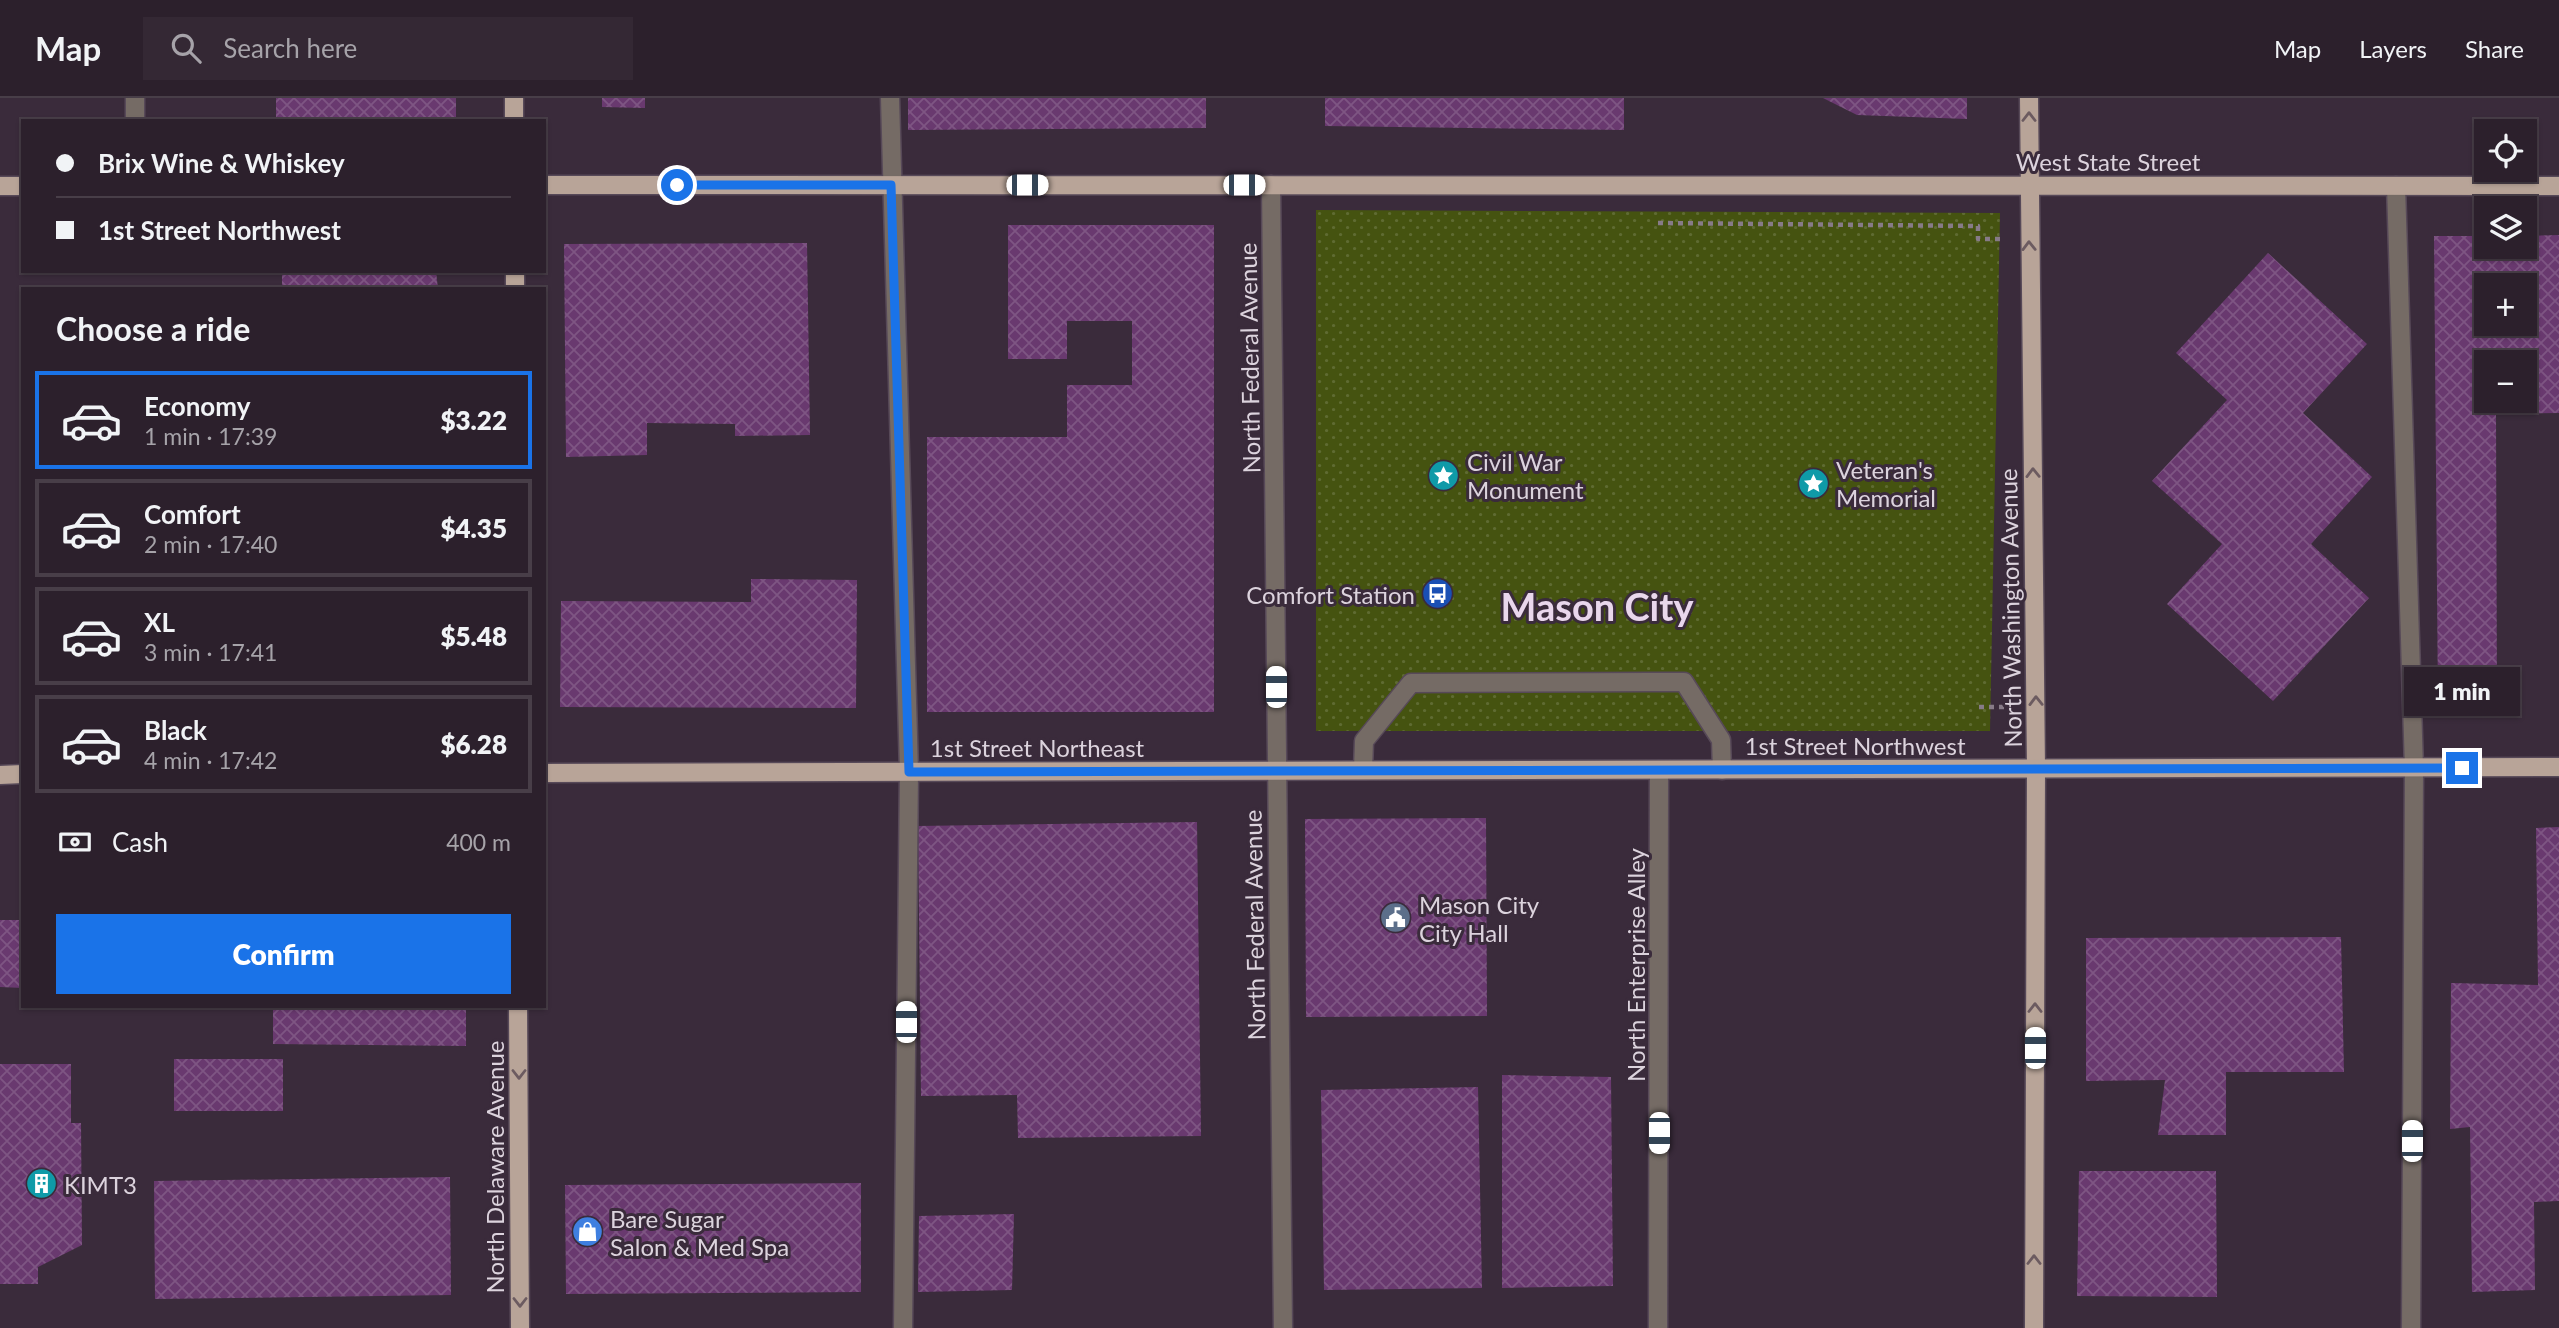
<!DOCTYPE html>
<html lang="en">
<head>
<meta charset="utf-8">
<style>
	:root { --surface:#2c202c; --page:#342834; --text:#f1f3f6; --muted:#a6a3a9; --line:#483e48; --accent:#1a73e8 }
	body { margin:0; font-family:Lato,sans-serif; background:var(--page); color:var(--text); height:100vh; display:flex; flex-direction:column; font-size:26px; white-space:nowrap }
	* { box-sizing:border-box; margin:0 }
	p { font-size:23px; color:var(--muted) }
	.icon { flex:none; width:38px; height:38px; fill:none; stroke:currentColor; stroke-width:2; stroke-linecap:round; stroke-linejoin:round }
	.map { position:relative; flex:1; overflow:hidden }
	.drawer { position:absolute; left:21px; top:189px; width:525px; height:721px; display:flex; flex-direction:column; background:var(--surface); border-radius:0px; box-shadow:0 2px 5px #0004,0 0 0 2px var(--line) }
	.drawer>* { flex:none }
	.top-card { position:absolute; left:21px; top:21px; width:525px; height:154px; border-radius:0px; box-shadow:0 2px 5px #0004,0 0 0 2px var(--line); display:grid; align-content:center; height:154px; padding:0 35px; background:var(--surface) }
	.fabs { position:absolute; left:2474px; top:21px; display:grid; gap:14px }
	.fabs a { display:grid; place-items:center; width:63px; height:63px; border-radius:0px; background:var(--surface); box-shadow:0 2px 5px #0004,0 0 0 2px var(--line); font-size:35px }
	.end { position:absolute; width:32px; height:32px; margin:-16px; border:9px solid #1a73e8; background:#fff; box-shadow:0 0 0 4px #fff }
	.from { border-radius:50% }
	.bubble { position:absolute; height:49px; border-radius:0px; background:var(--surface); box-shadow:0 2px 5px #0004,0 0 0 2px var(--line); font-size:23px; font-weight:800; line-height:49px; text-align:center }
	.car { position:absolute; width:21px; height:42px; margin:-21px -10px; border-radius:9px; box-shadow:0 0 5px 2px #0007; background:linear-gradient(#fff 24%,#345 0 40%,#fff 0 76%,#345 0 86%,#fff 0) }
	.top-card b { display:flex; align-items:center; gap:24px; height:66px; font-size:26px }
	.top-card b+b { border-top:2px solid var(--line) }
	.top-card i { width:18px; height:18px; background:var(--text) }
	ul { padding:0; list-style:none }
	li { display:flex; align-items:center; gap:21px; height:98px; margin:0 14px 10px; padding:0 21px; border:4px solid var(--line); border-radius:0px }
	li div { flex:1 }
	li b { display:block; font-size:26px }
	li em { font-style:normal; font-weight:800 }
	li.current { border-color:var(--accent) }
	li>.icon { width:63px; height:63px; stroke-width:1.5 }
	h2 { padding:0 35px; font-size:32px; line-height:84px }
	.pay { display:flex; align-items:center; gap:18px; height:77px; padding:0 35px; font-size:26px }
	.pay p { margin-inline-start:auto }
	.cta { display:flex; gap:14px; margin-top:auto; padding:14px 35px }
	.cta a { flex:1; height:80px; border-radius:0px; background:var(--accent); color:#fff; font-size:28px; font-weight:800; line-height:80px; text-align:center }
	header { display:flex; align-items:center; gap:42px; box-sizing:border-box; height:98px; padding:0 35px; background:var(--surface); border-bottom:2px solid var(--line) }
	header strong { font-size:33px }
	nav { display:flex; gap:38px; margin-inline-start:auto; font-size:24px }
	.search { width:490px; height:63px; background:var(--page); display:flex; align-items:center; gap:18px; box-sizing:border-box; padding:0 24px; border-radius:0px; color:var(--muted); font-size:26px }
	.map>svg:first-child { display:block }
	.park { fill:url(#park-dots) }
	.building { fill:url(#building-cross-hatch); fill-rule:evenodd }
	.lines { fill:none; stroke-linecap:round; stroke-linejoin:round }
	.minor-casing { stroke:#574958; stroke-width:21 }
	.major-casing { stroke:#574958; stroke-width:21 }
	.path { stroke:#877b88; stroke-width:4.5; stroke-dasharray:5 5; stroke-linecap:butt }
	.minor { stroke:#756b65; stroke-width:18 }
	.major { stroke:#b8a498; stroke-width:18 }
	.oneway { stroke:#6c5b60 }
	.route { stroke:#1a73e8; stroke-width:9 }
	.labels { text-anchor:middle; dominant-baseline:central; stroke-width:6; stroke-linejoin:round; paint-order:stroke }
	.street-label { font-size:24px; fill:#dcd3dd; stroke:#3a2b3b }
	.poi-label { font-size:24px; fill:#dcd3dd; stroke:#3a2b3b; text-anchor:start }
	.town-label { font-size:38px; font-weight:bold; fill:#e9d7ec; stroke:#3a2b3b }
</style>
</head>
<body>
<header>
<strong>Map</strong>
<div class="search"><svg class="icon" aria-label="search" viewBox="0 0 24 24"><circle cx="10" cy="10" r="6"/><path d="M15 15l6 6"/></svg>Search here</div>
<nav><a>Map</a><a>Layers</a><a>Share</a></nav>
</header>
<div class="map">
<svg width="2559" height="1230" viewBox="0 0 2559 1230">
	<defs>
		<pattern id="park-dots" width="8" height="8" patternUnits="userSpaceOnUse" patternTransform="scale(1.75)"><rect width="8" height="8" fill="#455310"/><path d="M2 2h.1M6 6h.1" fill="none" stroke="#5f6b32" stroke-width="1.8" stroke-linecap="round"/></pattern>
		<pattern id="building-cross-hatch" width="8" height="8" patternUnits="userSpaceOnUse" patternTransform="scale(1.75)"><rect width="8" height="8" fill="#69396f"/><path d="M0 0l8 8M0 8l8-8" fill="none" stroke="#7e5583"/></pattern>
	</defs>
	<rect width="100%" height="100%" fill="#3a2b3b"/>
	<path class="park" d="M1316,112L2000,115L1990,633H1316Z"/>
	<g class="building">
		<rect x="276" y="0" width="180" height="23"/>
		<path d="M602,0H645V10L602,9Z"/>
		<path d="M908,0H1206V30L908,32Z"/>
		<path d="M1325,0H1624V32L1325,28Z"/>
		<path d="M1823,0H1967V21L1857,17Z"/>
		<path d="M1008,127H1214V614H927V339H1067V287H1132V223H1067V261H1008Z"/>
		<path d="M2559,137V315L2496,316L2497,609H2438L2434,138H2487V149H2525V138ZM2487,187H2525V226H2487ZM2487,264H2525V303H2487Z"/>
		<path d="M807,145L810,337L735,338V326L647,325V357L566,359L564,146Z"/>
		<path d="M2268,155L2367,246L2303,315L2372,379L2311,446L2369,500L2273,603L2167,506L2222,446L2152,383L2227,302L2176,255Z"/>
		<path d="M282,173H436L438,191H282Z"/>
		<path d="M751,481L857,482L856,610L560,609L561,503L751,504Z"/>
		<path d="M1486,720L1487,918L1306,919L1305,721Z"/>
		<path d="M1197,724L1201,1038L1018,1040L1017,997L921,998L918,728Z"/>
		<path d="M2559,729V1103L2534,1104L2535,1192L2472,1194L2470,1029L2450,1031L2451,885L2538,887L2536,730Z"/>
		<path d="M0,822H23V890L0,889Z"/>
		<path d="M2341,839L2344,974H2226V1037H2158L2165,982L2086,983V840Z"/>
		<path d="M273,908H466V948L273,946Z"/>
		<rect x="174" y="961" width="109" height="52"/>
		<path d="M0,966H71V1025H81L82,1147L38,1169V1186H0Z"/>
		<path d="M1502,977L1611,979L1613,1188L1502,1190Z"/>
		<path d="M1478,989L1482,1190L1324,1192L1321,992Z"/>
		<path d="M2079,1073H2216L2217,1199L2077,1198Z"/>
		<path d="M450,1079L451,1197L155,1201L154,1083Z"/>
		<path d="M861,1085V1194L566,1196L565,1087Z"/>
		<path d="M1014,1116L1012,1192L918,1194L919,1118Z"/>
	</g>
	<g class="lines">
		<defs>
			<g id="minor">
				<path d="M135,0V23"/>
				<path d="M890,0L909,674L903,1230"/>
				<path d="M1271,87L1283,1230"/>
				<path d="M2396,88L2414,670L2411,1230"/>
				<path d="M1363,672L1364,643L1411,585L1651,584H1684L1721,642L1722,672"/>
				<path d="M1658,1230L1659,672"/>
			</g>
			<g id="major">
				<path d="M514,0V23"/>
				<path d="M2029,0L2036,671L2034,1230"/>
				<path d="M544,87L2559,88"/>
				<path d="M0,88H23"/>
				<path d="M515,173V191"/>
				<path d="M544,675L2559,669"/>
				<path d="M0,677L23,676"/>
				<path d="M518,908L520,1230"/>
			</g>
		</defs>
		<use href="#minor" class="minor-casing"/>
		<use href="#major" class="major-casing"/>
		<g class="path">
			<path d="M1658,125L1978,128V141H2002"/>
			<path d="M1979,609H2007"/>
		</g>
		<use href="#minor" class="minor"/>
		<use href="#major" class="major"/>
	</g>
	<defs><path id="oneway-chevron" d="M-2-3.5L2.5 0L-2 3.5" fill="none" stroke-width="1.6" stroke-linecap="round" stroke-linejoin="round" transform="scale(1.75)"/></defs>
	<g class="oneway">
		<use href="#oneway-chevron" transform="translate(2029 19) rotate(-90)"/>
		<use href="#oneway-chevron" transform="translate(2029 148) rotate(-91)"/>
		<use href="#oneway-chevron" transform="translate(2033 375) rotate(-91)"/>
		<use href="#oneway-chevron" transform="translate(2036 603) rotate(-91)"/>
		<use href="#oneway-chevron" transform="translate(2035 910) rotate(-90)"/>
		<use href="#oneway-chevron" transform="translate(519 976) rotate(90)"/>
		<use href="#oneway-chevron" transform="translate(2034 1162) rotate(-90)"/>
		<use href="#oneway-chevron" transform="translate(520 1204) rotate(90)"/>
	</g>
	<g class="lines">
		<path class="route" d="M677,87H891L909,674L2462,670"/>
	</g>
	<defs>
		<symbol id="sight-disc" viewBox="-11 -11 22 22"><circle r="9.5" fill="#0f9aa8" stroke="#3a2b3b"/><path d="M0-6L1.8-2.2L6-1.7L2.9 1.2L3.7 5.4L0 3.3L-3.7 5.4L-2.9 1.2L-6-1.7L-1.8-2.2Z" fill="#fff"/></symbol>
		<symbol id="bus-disc" viewBox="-11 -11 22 22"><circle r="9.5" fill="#1a4fb4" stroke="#3a2b3b"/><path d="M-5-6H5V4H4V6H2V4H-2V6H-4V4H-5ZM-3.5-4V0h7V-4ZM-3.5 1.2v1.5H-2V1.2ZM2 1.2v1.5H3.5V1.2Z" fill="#fff"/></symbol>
		<symbol id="civic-disc" viewBox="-11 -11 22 22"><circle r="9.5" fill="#5c6f8a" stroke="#3a2b3b"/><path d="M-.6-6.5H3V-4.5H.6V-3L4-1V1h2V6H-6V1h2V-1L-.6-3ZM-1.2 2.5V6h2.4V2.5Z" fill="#fff"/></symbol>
		<symbol id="building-disc" viewBox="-11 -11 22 22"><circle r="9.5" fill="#0f9aa8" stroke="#3a2b3b"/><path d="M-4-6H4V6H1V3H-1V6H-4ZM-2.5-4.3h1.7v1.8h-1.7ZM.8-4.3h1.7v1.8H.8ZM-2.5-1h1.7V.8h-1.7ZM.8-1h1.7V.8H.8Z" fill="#fff"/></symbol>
		<symbol id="shop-disc" viewBox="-11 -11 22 22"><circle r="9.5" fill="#3f7fe0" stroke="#3a2b3b"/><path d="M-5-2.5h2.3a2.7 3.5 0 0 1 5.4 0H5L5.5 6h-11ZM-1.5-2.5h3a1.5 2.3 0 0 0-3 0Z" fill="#fff"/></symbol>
	</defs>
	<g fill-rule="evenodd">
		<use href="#sight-disc" x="1426" y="360" width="35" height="35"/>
		<use href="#sight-disc" x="1796" y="368" width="35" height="35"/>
		<use href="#bus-disc" x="1420" y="478" width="35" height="35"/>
		<use href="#civic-disc" x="1378" y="802" width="35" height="35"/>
		<use href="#building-disc" x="24" y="1068" width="35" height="35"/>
		<use href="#shop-disc" x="570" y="1116" width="35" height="35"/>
	</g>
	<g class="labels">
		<g class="street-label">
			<text x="2108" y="63">West State Street</text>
			<text transform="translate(1249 260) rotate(-91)">North Federal Avenue</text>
			<text transform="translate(2010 510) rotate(-91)">North Washington Avenue</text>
			<text x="1855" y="647">1st Street Northwest</text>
			<text x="1037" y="649">1st Street Northeast</text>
			<text transform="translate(1254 827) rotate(-91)">North Federal Avenue</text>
			<text transform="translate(1635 867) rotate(-90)">North Enterprise Alley</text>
			<text transform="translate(494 1069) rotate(-90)">North Delaware Avenue</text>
		</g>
		<g class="poi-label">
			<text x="1467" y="363">Civil War<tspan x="1467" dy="28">Monument</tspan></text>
			<text x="1836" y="371">Veteran's<tspan x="1836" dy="28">Memorial</tspan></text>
			<text x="1415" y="496" text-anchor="end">Comfort Station</text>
			<text x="1419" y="806">Mason City<tspan x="1419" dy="28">City Hall</tspan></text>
			<text x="64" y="1086">KIMT3</text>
			<text x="610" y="1120">Bare Sugar<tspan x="610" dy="28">Salon &amp; Med Spa</tspan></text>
		</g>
		<g class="town-label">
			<text x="1597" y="508">Mason City</text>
		</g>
	</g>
</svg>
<div class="fabs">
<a><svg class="icon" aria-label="locate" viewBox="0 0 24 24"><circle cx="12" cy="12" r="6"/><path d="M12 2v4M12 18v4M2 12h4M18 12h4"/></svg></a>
<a><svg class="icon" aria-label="layers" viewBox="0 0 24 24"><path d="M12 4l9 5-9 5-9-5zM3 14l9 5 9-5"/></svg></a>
<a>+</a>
<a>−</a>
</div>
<i class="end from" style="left:677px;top:87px"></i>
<i class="end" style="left:2462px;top:670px"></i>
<div class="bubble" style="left:2404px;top:569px;width:116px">1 min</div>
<i class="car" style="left:1027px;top:87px;rotate:90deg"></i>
<i class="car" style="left:1244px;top:87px;rotate:90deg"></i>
<i class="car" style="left:1276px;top:589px;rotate:0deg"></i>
<i class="car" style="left:906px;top:924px;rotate:0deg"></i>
<i class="car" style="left:2035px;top:950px;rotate:0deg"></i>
<i class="car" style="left:1659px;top:1035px;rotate:180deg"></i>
<i class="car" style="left:2412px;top:1043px;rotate:0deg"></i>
<div class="top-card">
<b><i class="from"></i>Brix Wine &amp; Whiskey</b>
<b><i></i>1st Street Northwest</b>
</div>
<section class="drawer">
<h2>Choose a ride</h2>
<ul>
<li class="current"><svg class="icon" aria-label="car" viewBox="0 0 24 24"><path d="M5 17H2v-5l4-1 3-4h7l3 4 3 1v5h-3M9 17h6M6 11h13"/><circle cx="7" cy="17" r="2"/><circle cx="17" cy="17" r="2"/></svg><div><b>Economy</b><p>1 min · 17:39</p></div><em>$3.22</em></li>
<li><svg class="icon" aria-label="car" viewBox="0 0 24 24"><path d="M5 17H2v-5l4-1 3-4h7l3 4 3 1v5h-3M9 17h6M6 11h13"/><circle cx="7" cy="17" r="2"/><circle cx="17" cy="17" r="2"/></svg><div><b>Comfort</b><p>2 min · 17:40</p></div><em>$4.35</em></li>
<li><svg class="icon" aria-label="car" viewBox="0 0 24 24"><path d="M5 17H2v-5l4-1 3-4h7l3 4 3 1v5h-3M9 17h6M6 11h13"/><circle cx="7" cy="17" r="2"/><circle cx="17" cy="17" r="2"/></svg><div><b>XL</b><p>3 min · 17:41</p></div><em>$5.48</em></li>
<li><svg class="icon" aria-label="car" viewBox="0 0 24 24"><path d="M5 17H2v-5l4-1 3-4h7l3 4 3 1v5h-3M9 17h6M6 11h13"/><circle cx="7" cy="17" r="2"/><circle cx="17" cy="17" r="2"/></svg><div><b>Black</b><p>4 min · 17:42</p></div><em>$6.28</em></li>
</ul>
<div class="pay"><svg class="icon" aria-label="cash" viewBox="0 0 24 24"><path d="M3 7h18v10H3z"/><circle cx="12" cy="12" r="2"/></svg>Cash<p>400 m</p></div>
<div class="cta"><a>Confirm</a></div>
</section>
</div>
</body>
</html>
